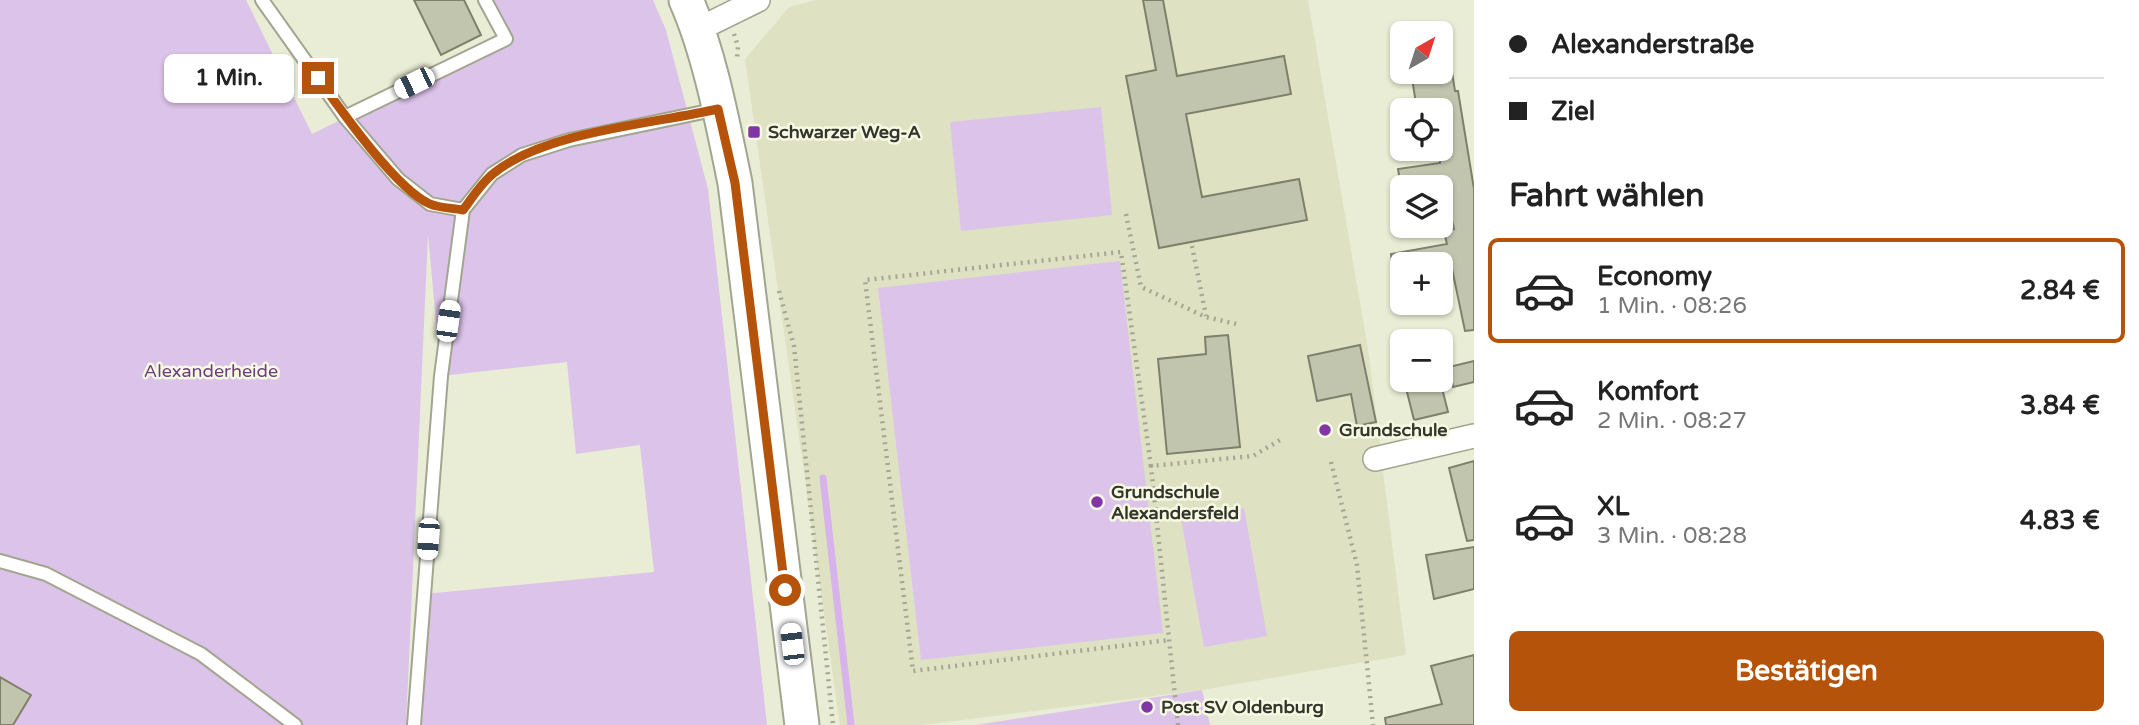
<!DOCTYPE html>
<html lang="de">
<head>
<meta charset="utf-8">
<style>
	:root { --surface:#fff; --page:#f6f6f6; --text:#222; --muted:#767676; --line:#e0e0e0; --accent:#b45309 }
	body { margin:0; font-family:"Varela Round",sans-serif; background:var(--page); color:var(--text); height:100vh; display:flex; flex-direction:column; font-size:26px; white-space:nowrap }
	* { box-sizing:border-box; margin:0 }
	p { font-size:23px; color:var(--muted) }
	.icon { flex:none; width:38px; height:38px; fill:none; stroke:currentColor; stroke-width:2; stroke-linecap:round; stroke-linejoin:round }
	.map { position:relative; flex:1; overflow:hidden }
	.panel { display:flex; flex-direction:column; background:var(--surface); width:665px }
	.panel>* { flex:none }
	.top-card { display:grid; align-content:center; height:154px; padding:0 35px; background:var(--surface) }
	.needle { width:46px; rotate:39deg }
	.tools { position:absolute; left:1390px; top:21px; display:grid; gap:14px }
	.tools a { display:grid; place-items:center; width:63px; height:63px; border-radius:10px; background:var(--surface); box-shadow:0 2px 5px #0004; font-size:35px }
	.end { position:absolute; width:32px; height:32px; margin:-16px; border:9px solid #b45309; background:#fff; box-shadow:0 0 0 4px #fff }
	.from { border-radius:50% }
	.bubble { position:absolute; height:49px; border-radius:10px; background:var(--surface); box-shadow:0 2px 5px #0004; font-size:23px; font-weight:700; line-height:49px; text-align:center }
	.car { position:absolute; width:21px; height:42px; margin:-21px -10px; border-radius:9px; box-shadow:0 0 5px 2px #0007; background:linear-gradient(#fff 24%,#345 0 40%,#fff 0 76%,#345 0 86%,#fff 0) }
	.top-card b { display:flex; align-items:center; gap:24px; height:66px; font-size:26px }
	.top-card b+b { border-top:2px solid var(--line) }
	.top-card i { width:18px; height:18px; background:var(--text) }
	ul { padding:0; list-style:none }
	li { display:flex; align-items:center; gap:21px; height:105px; margin:0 14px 10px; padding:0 21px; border:4px solid transparent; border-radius:10px }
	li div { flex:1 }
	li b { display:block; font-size:26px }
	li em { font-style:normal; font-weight:700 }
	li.selected { border-color:var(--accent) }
	li>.icon { width:63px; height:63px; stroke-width:1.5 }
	h2 { padding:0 35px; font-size:32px; line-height:84px }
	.cta { display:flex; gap:14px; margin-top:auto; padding:14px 35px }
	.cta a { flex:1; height:80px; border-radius:10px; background:var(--accent); color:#fff; font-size:28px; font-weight:700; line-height:80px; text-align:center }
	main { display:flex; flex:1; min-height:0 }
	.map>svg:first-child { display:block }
	.built { fill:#dee2c3 }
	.green { fill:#dcc3e9 }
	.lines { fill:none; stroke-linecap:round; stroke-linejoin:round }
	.stream { stroke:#d8b2eb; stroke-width:7 }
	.building { fill:#c2c5ae; stroke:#7e806b; stroke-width:2 }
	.service-casing { stroke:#a2a58f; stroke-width:16 }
	.minor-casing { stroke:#a2a58f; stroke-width:26 }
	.secondary-casing { stroke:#a2a58f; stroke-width:37 }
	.path { stroke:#a4a694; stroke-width:4.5; stroke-dasharray:2 5; stroke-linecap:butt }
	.service { stroke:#fff; stroke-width:12 }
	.minor { stroke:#fff; stroke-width:23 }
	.secondary { stroke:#fff; stroke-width:33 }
	.route { stroke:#b45309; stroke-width:9 }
	.poi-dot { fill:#8435a5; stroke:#f7fae2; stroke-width:2.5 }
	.labels { text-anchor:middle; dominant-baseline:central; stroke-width:5; stroke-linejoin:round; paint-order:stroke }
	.poi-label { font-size:18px; font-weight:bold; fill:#34352c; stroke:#f7fae2; text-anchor:start }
	.park-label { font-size:18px; fill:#6c3d81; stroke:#f7fae2 }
</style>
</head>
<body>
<main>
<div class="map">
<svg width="1474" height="725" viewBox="0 0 1474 725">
	<rect width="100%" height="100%" fill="#eaedd5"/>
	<path class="built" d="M816,0H1308L1368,349L1406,655L1202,690L922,725H840L745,59L789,7Z"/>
	<g class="green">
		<path d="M0,0H246L312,134L505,39L485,0H653L666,30L708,189L767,725H418L424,594L654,572L640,445L576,454L567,362L441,376L428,234L406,725H0Z"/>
		<path d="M1101,107L1112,215L961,231L950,122Z"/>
		<path d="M1120,261L1163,633L921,660L878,288Z"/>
		<path d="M1244,508L1267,636L1204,647L1181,519Z"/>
		<path d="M1202,690L1210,725H976Z"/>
	</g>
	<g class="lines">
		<path class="stream" d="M823,478L851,725"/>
	</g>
	<g class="building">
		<path d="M414,0H464L481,35L441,55Z"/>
		<path d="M1143,0H1163L1177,76L1284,56L1291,94L1186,114L1202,197L1299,179L1307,220L1159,248L1126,76L1156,70Z"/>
		<path d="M1411,72H1452L1455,91H1458L1474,189V330L1465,331L1451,264H1392L1391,254L1447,244L1444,232L1454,229L1443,182L1422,187H1401L1398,169L1440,163V110H1417Z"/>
		<path d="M1228,335L1240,447L1167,454L1158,359L1206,354L1205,337Z"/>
		<path d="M1360,345L1376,422L1357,426L1351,394L1317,401L1308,356Z"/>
		<path d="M1474,361V382L1453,387L1449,367Z"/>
		<path d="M1404,380H1440L1448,412L1414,420Z"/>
		<path d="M1474,461V540L1467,541L1449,468Z"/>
		<path d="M1474,547V589L1434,599L1426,555Z"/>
		<path d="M1474,655V725H1386L1385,718L1442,704L1431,666Z"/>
		<path d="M0,677L31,695L13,725H0Z"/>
	</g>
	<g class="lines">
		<defs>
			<g id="service">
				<path d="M262,0L345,117L398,179L430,204L463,210"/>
				<path d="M345,117L506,39L485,0"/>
				<path d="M0,561L46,574L201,654L295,725"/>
				<path d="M414,725L441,376L463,210L492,174L522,155L569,140L718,109"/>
			</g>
			<g id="minor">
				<path d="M697,30L758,0"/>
				<path d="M1375,459L1474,436"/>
			</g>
			<path id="secondary" d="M686,0C710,54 723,125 735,183L802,725"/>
		</defs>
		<use href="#service" class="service-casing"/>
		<use href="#minor" class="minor-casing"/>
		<use href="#secondary" class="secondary-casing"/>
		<g class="path">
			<path d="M734,34L738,46L737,59"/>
			<path d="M1126,214L1141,287L1206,317L1241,325"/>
			<path d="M1192,246L1206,316"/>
			<path d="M779,291L794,346L833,725"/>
			<path d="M1331,462L1357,565L1373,725"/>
			<path d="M1151,466L1121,252L865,280L913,671L1169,640"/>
			<path d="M1178,725L1151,466L1253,456L1280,440"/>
		</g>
		<use href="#service" class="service"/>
		<use href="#minor" class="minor"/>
		<use href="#secondary" class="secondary"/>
	</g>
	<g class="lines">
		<path class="route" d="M318,78C340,109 396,189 430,204C439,208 453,208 463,210C472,198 482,182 494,173C546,131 653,124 718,109L735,183L785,590"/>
	</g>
	<g class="poi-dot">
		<rect x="747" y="125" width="14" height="14" rx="3.5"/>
		<circle cx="1325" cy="430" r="7"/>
		<circle cx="1097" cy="502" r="7"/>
		<circle cx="1147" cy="707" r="7"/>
	</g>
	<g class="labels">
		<g class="poi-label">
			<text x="768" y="132">Schwarzer Weg-A</text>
			<text x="1339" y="430">Grundschule</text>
			<text x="1111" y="492">Grundschule<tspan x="1111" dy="21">Alexandersfeld</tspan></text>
			<text x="1161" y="707">Post SV Oldenburg</text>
		</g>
		<g class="park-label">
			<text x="211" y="371">Alexanderheide</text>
		</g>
	</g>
</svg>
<div class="tools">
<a><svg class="needle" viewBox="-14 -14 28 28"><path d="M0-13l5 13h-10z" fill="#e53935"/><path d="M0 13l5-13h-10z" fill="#767676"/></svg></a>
<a><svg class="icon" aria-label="locate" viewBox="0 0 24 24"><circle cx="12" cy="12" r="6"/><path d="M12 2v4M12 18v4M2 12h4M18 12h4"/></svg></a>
<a><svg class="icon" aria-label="layers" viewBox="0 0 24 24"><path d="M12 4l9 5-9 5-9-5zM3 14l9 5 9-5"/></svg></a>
<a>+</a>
<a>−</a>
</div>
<i class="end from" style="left:785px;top:590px"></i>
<i class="end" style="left:318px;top:78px"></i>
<div class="bubble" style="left:164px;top:54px;width:130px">1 Min.</div>
<i class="car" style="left:414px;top:83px;rotate:244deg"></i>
<i class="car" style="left:448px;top:321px;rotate:8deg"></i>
<i class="car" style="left:428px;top:539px;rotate:184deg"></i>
<i class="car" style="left:792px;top:644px;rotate:353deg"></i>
</div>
<section class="panel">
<div class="top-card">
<b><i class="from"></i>Alexanderstraße</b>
<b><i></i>Ziel</b>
</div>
<h2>Fahrt wählen</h2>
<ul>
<li class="selected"><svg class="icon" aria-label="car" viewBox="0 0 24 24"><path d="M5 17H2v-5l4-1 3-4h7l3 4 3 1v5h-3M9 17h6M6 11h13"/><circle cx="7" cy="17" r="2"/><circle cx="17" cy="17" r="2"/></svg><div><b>Economy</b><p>1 Min. · 08:26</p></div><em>2.84 €</em></li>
<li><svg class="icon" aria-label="car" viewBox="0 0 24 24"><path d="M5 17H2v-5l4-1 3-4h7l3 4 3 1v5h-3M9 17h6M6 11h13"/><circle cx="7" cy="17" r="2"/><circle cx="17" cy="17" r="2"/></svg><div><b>Komfort</b><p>2 Min. · 08:27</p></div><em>3.84 €</em></li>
<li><svg class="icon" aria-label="car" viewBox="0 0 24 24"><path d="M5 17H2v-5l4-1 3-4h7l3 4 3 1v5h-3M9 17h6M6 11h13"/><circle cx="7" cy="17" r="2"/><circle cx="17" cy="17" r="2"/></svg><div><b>XL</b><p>3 Min. · 08:28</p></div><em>4.83 €</em></li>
</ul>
<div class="cta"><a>Bestätigen</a></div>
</section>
</main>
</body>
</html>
